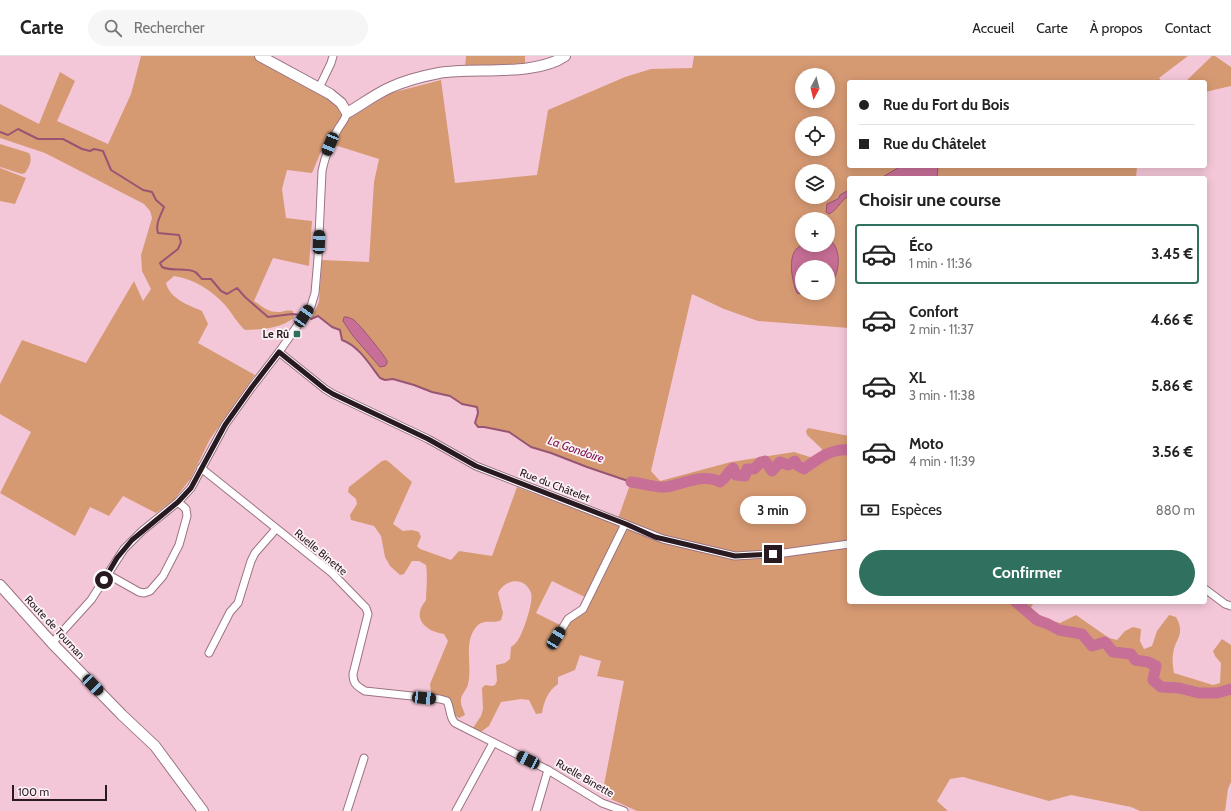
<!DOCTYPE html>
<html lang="fr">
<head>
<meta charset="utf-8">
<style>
	:root { --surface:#fff; --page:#f6f6f6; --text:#222; --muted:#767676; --line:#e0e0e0; --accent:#30705f }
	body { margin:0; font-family:Cabin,sans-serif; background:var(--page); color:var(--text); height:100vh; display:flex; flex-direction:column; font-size:15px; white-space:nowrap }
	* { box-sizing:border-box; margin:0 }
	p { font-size:13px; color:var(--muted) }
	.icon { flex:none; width:22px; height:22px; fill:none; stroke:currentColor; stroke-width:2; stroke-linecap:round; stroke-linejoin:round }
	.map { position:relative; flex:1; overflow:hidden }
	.sheet { position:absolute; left:847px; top:120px; width:360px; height:428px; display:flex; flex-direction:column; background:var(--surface); border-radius:4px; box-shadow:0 2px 10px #0003 }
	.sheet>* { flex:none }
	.banner { position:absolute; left:847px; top:24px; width:360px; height:88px; border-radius:4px; box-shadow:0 2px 10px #0003; display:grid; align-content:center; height:88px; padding:0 12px; background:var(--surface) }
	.needle { width:26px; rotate:187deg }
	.buttons { position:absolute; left:795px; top:12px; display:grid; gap:8px }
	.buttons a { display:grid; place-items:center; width:40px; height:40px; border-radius:50%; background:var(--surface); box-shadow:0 2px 10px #0003; font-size:20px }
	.scale { position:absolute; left:12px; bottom:10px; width:95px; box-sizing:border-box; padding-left:4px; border:2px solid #291920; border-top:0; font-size:11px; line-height:14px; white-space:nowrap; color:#291920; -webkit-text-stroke:3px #fdf3f7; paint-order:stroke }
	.end { position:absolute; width:18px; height:18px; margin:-9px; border:5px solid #291920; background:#fff; box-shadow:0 0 0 2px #fff }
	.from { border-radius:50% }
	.bubble { position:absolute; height:28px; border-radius:14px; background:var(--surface); box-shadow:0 2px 10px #0003; font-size:13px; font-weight:700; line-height:28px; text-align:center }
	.car { position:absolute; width:12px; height:24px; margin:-12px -6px; border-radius:5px; box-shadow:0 0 3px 1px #0007; background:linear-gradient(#222 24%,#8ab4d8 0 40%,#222 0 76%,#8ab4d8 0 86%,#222 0) }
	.banner b { display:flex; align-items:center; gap:14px; height:38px; font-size:15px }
	.banner b+b { border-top:1px solid var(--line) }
	.banner i { width:10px; height:10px; background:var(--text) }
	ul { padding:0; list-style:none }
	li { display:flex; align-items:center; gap:12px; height:60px; margin:0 8px 6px; padding:0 4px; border:2px solid transparent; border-radius:4px }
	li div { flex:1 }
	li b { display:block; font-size:15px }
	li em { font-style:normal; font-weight:700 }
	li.active { border-color:var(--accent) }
	li>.icon { width:36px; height:36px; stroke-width:1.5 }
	h2 { padding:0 12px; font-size:18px; line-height:48px }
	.pay { display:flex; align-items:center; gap:10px; height:44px; padding:0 12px; font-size:15px }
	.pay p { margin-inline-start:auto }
	.button { display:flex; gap:8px; margin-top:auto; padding:8px 12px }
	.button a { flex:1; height:46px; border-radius:24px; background:var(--accent); color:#fff; font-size:16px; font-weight:700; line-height:46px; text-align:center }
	header { display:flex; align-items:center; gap:24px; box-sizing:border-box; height:56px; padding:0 20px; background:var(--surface); border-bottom:1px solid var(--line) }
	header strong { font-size:19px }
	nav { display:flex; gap:22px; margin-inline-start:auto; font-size:14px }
	.search { width:280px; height:36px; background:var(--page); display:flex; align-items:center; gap:10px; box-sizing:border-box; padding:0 14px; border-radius:22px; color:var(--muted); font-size:15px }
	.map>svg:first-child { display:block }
	.green { fill:#d69a73; fill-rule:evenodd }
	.water { fill:#c76f96; stroke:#985573 }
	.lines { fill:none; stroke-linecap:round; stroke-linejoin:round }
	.stream { stroke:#985573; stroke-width:2 }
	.river { stroke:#c76f96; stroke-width:11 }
	.street-casing { stroke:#9b7383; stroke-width:9 }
	.secondary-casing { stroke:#9b7383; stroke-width:12 }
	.street { stroke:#fff; stroke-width:7 }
	.secondary { stroke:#fff; stroke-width:10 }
	.route { stroke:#291920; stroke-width:5 }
	.poi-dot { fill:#30705f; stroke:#fdf3f7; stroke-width:1.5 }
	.labels { text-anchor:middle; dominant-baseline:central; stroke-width:3.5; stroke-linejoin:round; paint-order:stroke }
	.poi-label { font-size:11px; font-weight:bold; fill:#291920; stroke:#fdf3f7; text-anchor:end }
	.street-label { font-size:11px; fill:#291920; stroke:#fdf3f7 }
	.water-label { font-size:12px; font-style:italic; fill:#7b104c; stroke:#fdf3f7 }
</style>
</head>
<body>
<header>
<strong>Carte</strong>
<div class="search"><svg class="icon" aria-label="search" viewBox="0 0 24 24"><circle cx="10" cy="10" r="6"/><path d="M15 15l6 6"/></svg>Rechercher</div>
<nav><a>Accueil</a><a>Carte</a><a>À propos</a><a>Contact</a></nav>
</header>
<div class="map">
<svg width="1231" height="755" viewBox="0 0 1231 755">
	<rect width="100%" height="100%" fill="#f4c7d8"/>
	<g class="green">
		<path d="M141,0H253L319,34L339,49L350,62L391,37L441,24L455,127L537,119L548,54L625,21L651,13L692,12L694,0H1188L1159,22L1162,26H849V110H1137L1136,122H849V272L758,265L724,253L692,238L651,415L660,425L731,406L794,396L810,401H815L820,398L822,393L807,379L806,375L808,372L849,380V546H1034L1030,554L1039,561L1060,567L1076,559L1109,582L1117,584L1125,575L1133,571L1141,573L1140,585L1144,593L1152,590L1157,575L1169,559L1176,561C1186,579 1175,582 1173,598C1172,604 1173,611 1174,617L1213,629L1220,627L1221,607L1215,600L1213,595L1222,583L1231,589V726L1228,733L1225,755H1140L1131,751L1071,739L1049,745L963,721L950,723L937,745L948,755H637L602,739L624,625L597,620L601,605L580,599L575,614L558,621V628C548,635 544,645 542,657L536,658L529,644L521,643L501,646L489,670L482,675H475L473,672L481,660L483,653L482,632L485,629L492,630L495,629L497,625L496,609L505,607L510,603L511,591C514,589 516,587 518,584C523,577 534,545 531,537C525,520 505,523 498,537L503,557L501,564C494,568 485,563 478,569C462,585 473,608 468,628C467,634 461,638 461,644C460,649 464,654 465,659L459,662L456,660L453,656L447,643L432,639L431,636L430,628L448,585L444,578C425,575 411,562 426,544C426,533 428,520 426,509L419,505H412L404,518L400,519L390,510L385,501L381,480L374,470L351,464L350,459L357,448L356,443L348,436L349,431L382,405L386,404L389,406L412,426L393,468L403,475L412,474L419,476L421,481L417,490L420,493L451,504L459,495L492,500L517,431L616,468L631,426L587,411L551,397L531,391L509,376L484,371H478L475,367L478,357L477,352L462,348L450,340L432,336L414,329L393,323L385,324L380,322C371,308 359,290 342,284L340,274L332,271L318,260L311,263L319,246L322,204L369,206L374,126L379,103L325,86L312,117L287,114L282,133L286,162L312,165L309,210L273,202L254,245C263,251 269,257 280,256C285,255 287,254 293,255L294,262C279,273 263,273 245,274C237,267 232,257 225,249C211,234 194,223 174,220L166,227C170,243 188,249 202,255L208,268L198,287L255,319L210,383L191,422L174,444L156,457L123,440L109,460L90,451L75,480L0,437L31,376L0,358V328L22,284L86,307L134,225L143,245L151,233L142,215L141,199L152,162L150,155L144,148L45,97L0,82V48L39,68L60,16L75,25L57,65L108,88L131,38ZM802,19H828V45H802ZM802,67H828V93H802ZM802,115H828V141H802ZM802,163H828V189H802ZM802,211H828V237H802ZM552,525L591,544L585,556L568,567L566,572L536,557Z"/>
		<path d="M466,0H525V7L465,11Z"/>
		<path d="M1212,0H1215L1231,11V30L1205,36V26H1185Z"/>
		<path d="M0,88L29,97C33,104 29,111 25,117L22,118L0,111Z"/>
		<path d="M0,112L26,122L15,148L0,145Z"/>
	</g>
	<g class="water">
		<path d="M901,110H938L937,122H881Z"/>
		<path d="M849,134V140C840,144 838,154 829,158L826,156L827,148L838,143L840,139Z"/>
		<path d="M828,183C829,184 833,186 833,187C842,198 839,222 828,230V211H802V237H807L801,238L797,237C792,225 785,194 803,189C810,187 821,189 828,189Z"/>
		<path d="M344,261H347C350,262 353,263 355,265C359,268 386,301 387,305C387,308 387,308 385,310L380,311L353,280L343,265Z"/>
	</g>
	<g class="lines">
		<g class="stream">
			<path d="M0,76L8,79L18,73L38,83H63L82,93L90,95L94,93L103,95L111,114L143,134L152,136L156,144L164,151C161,159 155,168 158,177L179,179L181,186L178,193L160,207L162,211C172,216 187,211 195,216C197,217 200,221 202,223H211L221,235L227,238L237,232L245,241L268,261L292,258L300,259"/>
			<path d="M311,263L318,260L332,271L340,274L342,284C359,290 370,309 380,322L385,324L393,323L414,329L432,336L450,340L462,348L477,351L478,357L475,367L478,371H484L509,376L531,391L551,397L587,411L631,426"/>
		</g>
		<g class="river">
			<path d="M631,426C642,427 655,432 666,431C683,428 704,417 720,426C726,422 728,416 733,412L736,419L745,420L747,413H754L761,406L765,405L772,415L780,406L788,409L795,405L797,409L804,413C817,403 832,392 849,394"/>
			<path d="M1016,546L1037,564L1048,568L1059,574L1082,578L1092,590L1105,586L1113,596L1131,598L1135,604L1148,606L1156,610L1153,624L1161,631L1179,632L1199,637H1217L1231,633"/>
		</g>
		<defs>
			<g id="street">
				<path d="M319,32L331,7L333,0"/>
				<path d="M279,296L325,333L333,338L428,383L476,410L625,468L663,483L735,500L784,497L849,488"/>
				<path d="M201,412L332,517L366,552L368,558L353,618C353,628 357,630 365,635L440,643L447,645C451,653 449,661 455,667L548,714L602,747L624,755"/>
				<path d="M107,518L139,536L144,537L150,535L163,520L179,489L187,460L186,453L178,446"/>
				<path d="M1205,533L1225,548L1231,550"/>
				<path d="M52,587L91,544L124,493L142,475L178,446L191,432L225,369L252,331L279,296L311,250L315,237L318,202L322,115C325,100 330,87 338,73C341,68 345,64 347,57"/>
				<path d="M552,589L568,563L583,553L625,468"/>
				<path d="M209,597L230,556L238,547L251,505L255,497L276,473"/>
				<path d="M347,755L364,702"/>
				<path d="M456,755L493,687"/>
				<path d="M536,755L548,714"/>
			</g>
			<g id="secondary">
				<path d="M260,0L330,38L341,47L347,57C361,49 374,39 389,32C404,25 423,20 439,17C475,11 534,21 565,0"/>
				<path d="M0,529L52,587L122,659L155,690L203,755"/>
			</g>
		</defs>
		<use href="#street" class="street-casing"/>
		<use href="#secondary" class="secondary-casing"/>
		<use href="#street" class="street"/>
		<use href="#secondary" class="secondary"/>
	</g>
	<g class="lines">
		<path class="route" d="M104,524L117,502L132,484L178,446L191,432L225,369L252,331L279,296L325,333L333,338L428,383L476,410L626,468L655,481L735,500L773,498"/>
	</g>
	<rect class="poi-dot" x="293" y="274" width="8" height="8" rx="2"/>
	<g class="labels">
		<g class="poi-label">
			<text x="289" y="278">Le Rû</text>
		</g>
		<g class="street-label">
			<text transform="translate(555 429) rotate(21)">Rue du Châtelet</text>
			<text transform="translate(321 496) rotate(40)">Ruelle Binette</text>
			<text transform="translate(55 571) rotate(47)">Route de Tournan</text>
			<text transform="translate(585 722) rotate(30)">Ruelle Binette</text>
		</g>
		<g class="water-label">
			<text transform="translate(576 393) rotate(19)">La Gondoire</text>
		</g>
	</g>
</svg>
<div class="buttons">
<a><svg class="needle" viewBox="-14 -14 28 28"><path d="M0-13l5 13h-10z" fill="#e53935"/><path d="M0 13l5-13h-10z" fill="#767676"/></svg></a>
<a><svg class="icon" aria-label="locate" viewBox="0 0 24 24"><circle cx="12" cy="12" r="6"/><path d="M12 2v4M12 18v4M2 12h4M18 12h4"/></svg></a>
<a><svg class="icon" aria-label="layers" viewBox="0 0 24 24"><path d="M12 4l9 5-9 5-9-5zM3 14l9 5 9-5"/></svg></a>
<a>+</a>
<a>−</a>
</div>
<div class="scale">100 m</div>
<i class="end from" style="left:104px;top:524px"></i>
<i class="end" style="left:773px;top:498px"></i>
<div class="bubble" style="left:740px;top:440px;width:66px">3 min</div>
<i class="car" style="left:330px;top:88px;rotate:202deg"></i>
<i class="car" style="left:319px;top:186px;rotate:2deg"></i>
<i class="car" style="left:304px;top:260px;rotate:34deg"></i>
<i class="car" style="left:556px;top:582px;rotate:31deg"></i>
<i class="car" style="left:93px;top:629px;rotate:136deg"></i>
<i class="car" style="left:424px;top:642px;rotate:96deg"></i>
<i class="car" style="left:528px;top:704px;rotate:296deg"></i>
<div class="banner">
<b><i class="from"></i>Rue du Fort du Bois</b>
<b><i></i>Rue du Châtelet</b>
</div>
<section class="sheet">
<h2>Choisir une course</h2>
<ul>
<li class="active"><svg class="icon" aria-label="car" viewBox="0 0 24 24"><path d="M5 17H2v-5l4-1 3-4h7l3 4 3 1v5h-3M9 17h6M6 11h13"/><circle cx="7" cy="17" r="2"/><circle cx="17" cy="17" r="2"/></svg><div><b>Éco</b><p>1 min · 11:36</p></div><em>3.45 €</em></li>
<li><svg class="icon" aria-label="car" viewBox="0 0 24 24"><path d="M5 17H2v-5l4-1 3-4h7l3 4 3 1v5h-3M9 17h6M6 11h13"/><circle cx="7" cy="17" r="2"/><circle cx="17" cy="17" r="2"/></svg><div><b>Confort</b><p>2 min · 11:37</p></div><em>4.66 €</em></li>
<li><svg class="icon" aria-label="car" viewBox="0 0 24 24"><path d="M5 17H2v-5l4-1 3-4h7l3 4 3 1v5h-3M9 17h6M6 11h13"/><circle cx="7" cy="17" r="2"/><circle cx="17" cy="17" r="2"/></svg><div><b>XL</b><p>3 min · 11:38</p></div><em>5.86 €</em></li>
<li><svg class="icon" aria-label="car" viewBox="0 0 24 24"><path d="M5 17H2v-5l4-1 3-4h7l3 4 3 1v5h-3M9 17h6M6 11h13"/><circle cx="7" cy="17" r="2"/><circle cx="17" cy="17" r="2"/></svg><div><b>Moto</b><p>4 min · 11:39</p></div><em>3.56 €</em></li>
</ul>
<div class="pay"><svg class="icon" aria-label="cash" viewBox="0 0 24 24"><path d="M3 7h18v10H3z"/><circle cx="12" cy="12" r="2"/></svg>Espèces<p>880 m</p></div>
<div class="button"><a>Confirmer</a></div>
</section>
</div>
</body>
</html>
